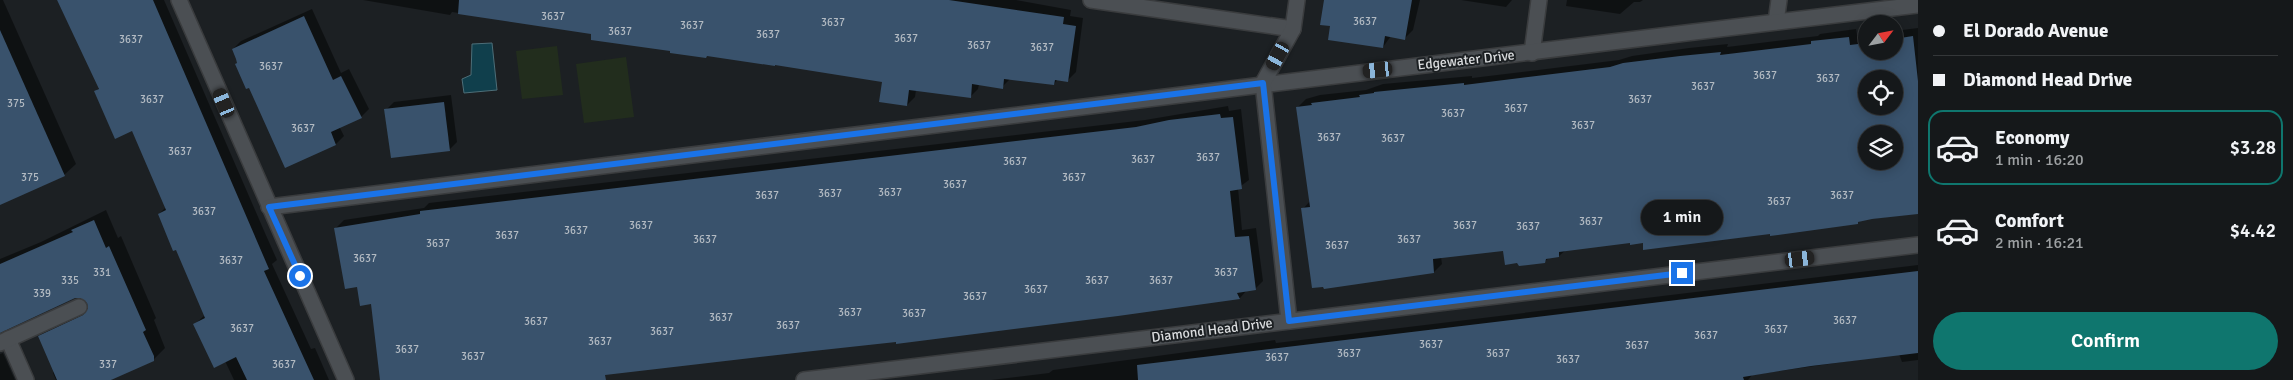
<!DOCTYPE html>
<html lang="en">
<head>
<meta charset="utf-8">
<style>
	:root { --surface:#15181a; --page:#222527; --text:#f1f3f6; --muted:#9da0a2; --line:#343739; --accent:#0f766e }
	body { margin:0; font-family:Signika,sans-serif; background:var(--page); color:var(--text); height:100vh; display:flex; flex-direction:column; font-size:19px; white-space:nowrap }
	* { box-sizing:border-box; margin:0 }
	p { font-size:16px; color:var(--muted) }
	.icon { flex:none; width:28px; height:28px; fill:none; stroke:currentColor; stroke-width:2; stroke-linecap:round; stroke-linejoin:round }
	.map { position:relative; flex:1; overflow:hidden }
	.side { display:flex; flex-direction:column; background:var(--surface); width:375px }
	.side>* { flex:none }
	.guide { display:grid; align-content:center; height:110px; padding:0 15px; background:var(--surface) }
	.needle { width:32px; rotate:58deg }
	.fabs { position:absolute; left:1858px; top:15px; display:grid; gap:10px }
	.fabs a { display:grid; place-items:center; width:45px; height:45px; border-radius:50%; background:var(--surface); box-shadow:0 2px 12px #0003,0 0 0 1px var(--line); font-size:25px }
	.end { position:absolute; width:22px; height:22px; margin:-11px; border:6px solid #1a73e8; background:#fff; box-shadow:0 0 0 2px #fff }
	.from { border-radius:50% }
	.bubble { position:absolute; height:35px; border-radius:18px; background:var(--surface); box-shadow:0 2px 12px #0003,0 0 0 1px var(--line); font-size:16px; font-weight:600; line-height:35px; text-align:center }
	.car { position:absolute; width:15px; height:30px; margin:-15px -8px; border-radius:6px; box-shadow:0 0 4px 1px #0007; background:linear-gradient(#222 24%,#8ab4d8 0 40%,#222 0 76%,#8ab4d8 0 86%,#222 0) }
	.guide b { display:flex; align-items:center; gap:18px; height:48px; font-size:19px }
	.guide b+b { border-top:1px solid var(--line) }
	.guide i { width:12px; height:12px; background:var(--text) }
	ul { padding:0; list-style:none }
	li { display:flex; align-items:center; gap:15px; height:75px; margin:0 10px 8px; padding:0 5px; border:2px solid transparent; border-radius:15px }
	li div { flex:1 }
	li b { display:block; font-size:19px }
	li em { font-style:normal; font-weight:600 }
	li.on { border-color:var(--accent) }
	li>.icon { width:45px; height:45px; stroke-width:1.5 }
	.primary-button { display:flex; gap:10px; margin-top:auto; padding:10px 15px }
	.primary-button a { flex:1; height:58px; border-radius:30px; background:var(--accent); color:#fff; font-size:20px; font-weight:600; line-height:58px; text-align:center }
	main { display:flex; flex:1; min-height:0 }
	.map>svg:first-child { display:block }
	.green { fill:#222d1d }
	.water { fill:#103f4c; stroke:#4d6e78 }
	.shadow { fill:#0007; fill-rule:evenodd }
	.building { fill:#39526c; fill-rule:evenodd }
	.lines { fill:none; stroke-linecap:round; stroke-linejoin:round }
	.minor-casing { stroke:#3a3c3e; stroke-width:18 }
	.minor { stroke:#4b4f53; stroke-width:15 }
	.route { stroke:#1a73e8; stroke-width:6 }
	.labels { text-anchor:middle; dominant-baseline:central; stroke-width:4; stroke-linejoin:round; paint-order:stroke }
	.number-label { font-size:11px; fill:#b2bac2 }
	.street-label { font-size:14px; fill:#dadcde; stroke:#1c2023 }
</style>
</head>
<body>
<main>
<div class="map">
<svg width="1918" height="380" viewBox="0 0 1918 380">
	<rect width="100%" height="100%" fill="#1c2023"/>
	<g class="green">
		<path d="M557,46L563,95L522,99L516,51Z"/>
		<path d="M626,57L634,117L584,123L576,64Z"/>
	</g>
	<path class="water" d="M492,43L497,90L464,93L462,79L471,75L472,44Z"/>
	<g class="shadow">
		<path d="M0,0H3L76,164L64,175L0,204Z"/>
		<path d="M57,0H164L265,233L277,260L272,264L311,349L315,348L329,380H234L225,361L195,324L205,315L177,248L159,214L166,207L132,130L96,91L100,87Z"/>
		<path d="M363,0H1016L1071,10L1070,16L1083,18L1076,72L1068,80L1058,79L1054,84L1010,79L1002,87L979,84L978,89L970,97L916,90L915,97L907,105L883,81L776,64L671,50L593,33L452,12L450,15Z"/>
		<path d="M1325,0H1420L1413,30L1405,38L1391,36L1383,47L1331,25Z"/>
		<path d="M1461,0H1512L1506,7Z"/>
		<path d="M1567,0H1643L1640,2H1634L1620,14L1566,6Z"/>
		<path d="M312,9L341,73L349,69L369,109L361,117L339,126L344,136L336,144L285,166L250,86L236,64L238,62L233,49L241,41Z"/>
		<path d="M1918,28V213L1861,220L1857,223L1771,232L1631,242L1566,250L1559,256L1549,258L1544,262H1517L1505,250L1441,257L1442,264L1434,272L1303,209L1310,201L1298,107L1306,99L1320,95L1366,90L1383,84L1472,76V78L1619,60L1632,56L1689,48L1728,44L1727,47L1818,36L1820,34L1856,29L1857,35L1866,34V51H1894V31ZM1866,79H1894V106H1866ZM1866,134H1894V161H1866Z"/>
		<path d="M451,95L457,142L449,150L386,110L394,102Z"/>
		<path d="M1228,106L1229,111L1241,109L1249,180L1238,188L1242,230L1256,228L1263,281L1255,289L1247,290L1240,298L897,342V340L547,380H382L372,302L358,286L336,228L344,220L424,208L429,203L1145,120Z"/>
		<path d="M106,210L118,238L121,236L156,318L154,320L165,348L153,360L111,378L112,380H56L53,373L54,371L39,336L50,325L88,307L89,302L81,296L75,297L0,332V259L41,242Z"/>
		<path d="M1918,265V360L1902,362L1899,354L1752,375L1748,380H991L1049,373L1053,370L1275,340L1276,343Z"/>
		<path d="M3,353L15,380H0V354Z"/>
	</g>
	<g class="building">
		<path d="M57,0H153L269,269L264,271L314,380H247L236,357L214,368L193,324L205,318L176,250L173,251L158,214L166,210L132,131L115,139L94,91L99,89Z"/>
		<path d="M459,0H949L1064,17L1063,24L1076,26L1068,82L1055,80L1054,85L1004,79L1003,89L972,84L971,98L909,90L907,106L879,102L882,82L775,65V66L707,56L706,58L670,53V51L591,40V34L458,14Z"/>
		<path d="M1324,0H1412L1405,40L1385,36L1383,48L1328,40L1330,26L1320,25Z"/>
		<path d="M304,16L333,80L341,76L362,118L331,132L336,145L285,168L249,88L246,89L235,64L237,63L236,59L232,49Z"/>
		<path d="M0,30L65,176L0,205Z"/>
		<path d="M1913,36L1918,81V214L1872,219L1858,222V224L1770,236V234L1643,250V243L1630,245V243L1559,252V257L1546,259L1545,263L1519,266L1517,263L1505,265L1503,251L1433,259L1434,273L1324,289L1323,287L1312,288L1301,208L1310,207L1296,107L1312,105L1311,103L1360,97L1359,95L1374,93V92L1464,83V85L1610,67L1623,63L1680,56L1721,52L1720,55L1811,44V41L1849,37L1850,45L1866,43V51H1894V39ZM1866,79H1894V106H1866ZM1866,134H1894V161H1866Z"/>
		<path d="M444,102L450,151L391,158L384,109Z"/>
		<path d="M1220,114L1221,118L1233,117L1242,189L1230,191L1235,237L1249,236L1256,290L1237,293L1240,299L1118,316L896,344V342L804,352L605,375L606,380H380L371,304L360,306L357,287L345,289L334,228L420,214V211L1136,127L1169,120Z"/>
		<path d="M94,220L106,248L109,246L146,330L143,332L154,356V361L111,380H57L38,336L83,315L88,308L87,303L80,298H75L0,333V264L73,232L71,230Z"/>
		<path d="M1918,271V353L1811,366L1743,377L1744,380H1138L1137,365Z"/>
	</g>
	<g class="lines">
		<defs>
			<g id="minor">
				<path d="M179,0L346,380"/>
				<path d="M1091,0L1293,29"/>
				<path d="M1776,22L1779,0"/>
				<path d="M1532,53L1539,0"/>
				<path d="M269,207C818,138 1368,71 1918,5"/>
				<path d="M1289,321L1263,83L1293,29L1297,0"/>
				<path d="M8,339L26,380"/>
				<path d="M0,343L79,307"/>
				<path d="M804,380L1918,245"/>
			</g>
		</defs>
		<use href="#minor" class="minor-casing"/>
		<use href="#minor" class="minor"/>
	</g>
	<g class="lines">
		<path class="route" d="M300,276L269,207L1263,83L1289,321L1682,273"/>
	</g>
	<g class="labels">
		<g class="number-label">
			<text x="553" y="16">3637</text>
			<text x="1365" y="21">3637</text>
			<text x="833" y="22">3637</text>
			<text x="692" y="25">3637</text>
			<text x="620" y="31">3637</text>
			<text x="768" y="34">3637</text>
			<text x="906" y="38">3637</text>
			<text x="131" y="39">3637</text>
			<text x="979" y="45">3637</text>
			<text x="1042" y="47">3637</text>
			<text x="271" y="66">3637</text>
			<text x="1765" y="75">3637</text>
			<text x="1828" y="78">3637</text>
			<text x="1703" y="86">3637</text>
			<text x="152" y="99">3637</text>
			<text x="1640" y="99">3637</text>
			<text x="16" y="103">375</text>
			<text x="1516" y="108">3637</text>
			<text x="1453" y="113">3637</text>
			<text x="1583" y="125">3637</text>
			<text x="303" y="128">3637</text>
			<text x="1329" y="137">3637</text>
			<text x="1393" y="138">3637</text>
			<text x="180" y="151">3637</text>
			<text x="1208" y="157">3637</text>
			<text x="1143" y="159">3637</text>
			<text x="1015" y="161">3637</text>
			<text x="30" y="177">375</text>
			<text x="1074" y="177">3637</text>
			<text x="955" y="184">3637</text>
			<text x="890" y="192">3637</text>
			<text x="830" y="193">3637</text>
			<text x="767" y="195">3637</text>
			<text x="1842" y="195">3637</text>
			<text x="1779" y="201">3637</text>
			<text x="204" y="211">3637</text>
			<text x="1591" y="221">3637</text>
			<text x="641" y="225">3637</text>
			<text x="1465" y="225">3637</text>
			<text x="1528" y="226">3637</text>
			<text x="576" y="230">3637</text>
			<text x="507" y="235">3637</text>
			<text x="705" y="239">3637</text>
			<text x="1409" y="239">3637</text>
			<text x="438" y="243">3637</text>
			<text x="1337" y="245">3637</text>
			<text x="365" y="258">3637</text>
			<text x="231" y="260">3637</text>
			<text x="102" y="272">331</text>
			<text x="1226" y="272">3637</text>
			<text x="70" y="280">335</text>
			<text x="1097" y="280">3637</text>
			<text x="1161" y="280">3637</text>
			<text x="1036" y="289">3637</text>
			<text x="42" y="293">339</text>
			<text x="975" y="296">3637</text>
			<text x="850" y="312">3637</text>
			<text x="914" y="313">3637</text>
			<text x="721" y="317">3637</text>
			<text x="1845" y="320">3637</text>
			<text x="536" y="321">3637</text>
			<text x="788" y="325">3637</text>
			<text x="242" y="328">3637</text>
			<text x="1776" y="329">3637</text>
			<text x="662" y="331">3637</text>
			<text x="1706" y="335">3637</text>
			<text x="600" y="341">3637</text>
			<text x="1431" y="344">3637</text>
			<text x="1637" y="345">3637</text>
			<text x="407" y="349">3637</text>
			<text x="1349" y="353">3637</text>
			<text x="1498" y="353">3637</text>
			<text x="473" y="356">3637</text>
			<text x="1277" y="357">3637</text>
			<text x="1568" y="359">3637</text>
			<text x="108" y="364">337</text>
			<text x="284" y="364">3637</text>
		</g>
		<g class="street-label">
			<text transform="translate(1466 60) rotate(-6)">Edgewater Drive</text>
			<text transform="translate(1212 330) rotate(-7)">Diamond Head Drive</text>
		</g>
	</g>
</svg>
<div class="fabs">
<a><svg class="needle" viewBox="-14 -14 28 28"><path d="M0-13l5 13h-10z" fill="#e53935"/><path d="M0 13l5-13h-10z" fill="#9da0a2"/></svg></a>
<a><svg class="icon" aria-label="locate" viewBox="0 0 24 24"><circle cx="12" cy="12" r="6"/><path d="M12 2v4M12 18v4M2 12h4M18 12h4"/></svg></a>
<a><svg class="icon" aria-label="layers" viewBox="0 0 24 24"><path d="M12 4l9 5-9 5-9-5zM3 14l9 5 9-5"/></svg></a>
</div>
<i class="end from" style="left:300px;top:276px"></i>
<i class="end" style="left:1682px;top:273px"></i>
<div class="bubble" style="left:1641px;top:200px;width:82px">1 min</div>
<i class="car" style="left:1278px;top:56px;rotate:209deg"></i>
<i class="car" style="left:1378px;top:70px;rotate:264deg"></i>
<i class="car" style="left:224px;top:103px;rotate:337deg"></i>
<i class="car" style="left:1800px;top:259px;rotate:83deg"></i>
</div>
<section class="side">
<div class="guide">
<b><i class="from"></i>El Dorado Avenue</b>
<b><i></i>Diamond Head Drive</b>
</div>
<ul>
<li class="on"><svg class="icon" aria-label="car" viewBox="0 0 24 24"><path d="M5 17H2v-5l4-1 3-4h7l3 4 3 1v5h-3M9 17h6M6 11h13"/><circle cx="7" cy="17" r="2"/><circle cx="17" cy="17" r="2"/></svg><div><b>Economy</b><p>1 min · 16:20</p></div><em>$3.28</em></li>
<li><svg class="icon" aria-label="car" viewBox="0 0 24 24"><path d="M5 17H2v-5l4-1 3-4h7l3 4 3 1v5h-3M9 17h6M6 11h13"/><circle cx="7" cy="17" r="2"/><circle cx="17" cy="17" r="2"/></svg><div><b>Comfort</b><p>2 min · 16:21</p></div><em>$4.42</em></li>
</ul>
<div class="primary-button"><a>Confirm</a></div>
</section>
</main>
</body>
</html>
